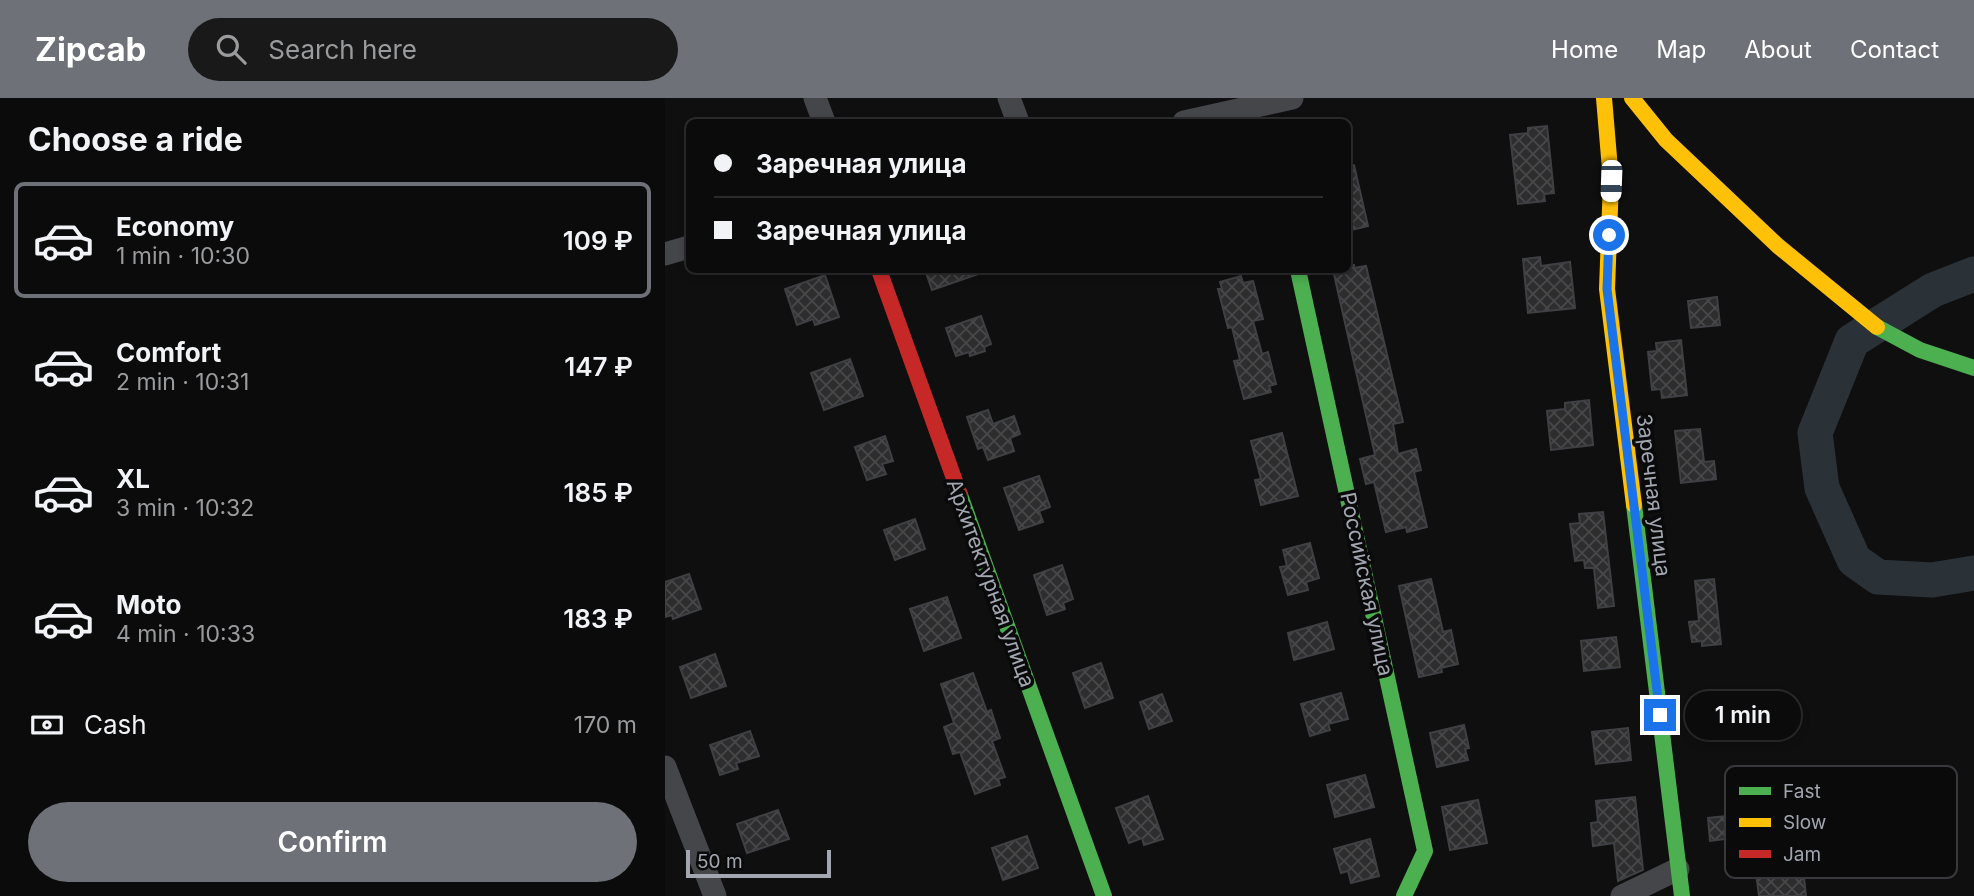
<!DOCTYPE html>
<html lang="en">
<head>
<meta charset="utf-8">
<style>
	:root { --surface:#0b0b0c; --page:#19191a; --text:#f1f3f6; --muted:#9a9b9d; --line:#2b2b2d; --accent:#6f7178 }
	body { margin:0; font-family:Inter,sans-serif; background:var(--page); color:var(--text); height:100vh; display:flex; flex-direction:column; font-size:26px; white-space:nowrap }
	* { box-sizing:border-box; margin:0 }
	p { font-size:23px; color:var(--muted) }
	.icon { flex:none; width:38px; height:38px; fill:none; stroke:currentColor; stroke-width:2; stroke-linecap:round; stroke-linejoin:round }
	.map { position:relative; flex:1; overflow:hidden }
	.details { display:flex; flex-direction:column; background:var(--surface); width:665px }
	.details>* { flex:none }
	.top-card { position:absolute; left:21px; top:21px; width:665px; height:154px; border-radius:10px; box-shadow:0 4px 10px #0003,0 0 0 2px var(--line); display:grid; align-content:center; height:154px; padding:0 28px; background:var(--surface) }
	.scale { position:absolute; left:21px; bottom:18px; width:145px; box-sizing:border-box; padding-left:7px; border:4px solid #a2a6b0; border-top:0; font-size:19px; line-height:24px; white-space:nowrap; color:#a2a6b0; -webkit-text-stroke:5px #0a0a0b; paint-order:stroke }
	.end { position:absolute; width:32px; height:32px; margin:-16px; border:9px solid #1a73e8; background:#fff; box-shadow:0 0 0 4px #fff }
	.from { border-radius:50% }
	.bubble { position:absolute; height:49px; border-radius:24px; background:var(--surface); box-shadow:0 4px 10px #0003,0 0 0 2px var(--line); font-size:23px; font-weight:600; line-height:49px; text-align:center }
	.car { position:absolute; width:21px; height:42px; margin:-21px -10px; border-radius:9px; box-shadow:0 0 5px 2px #0007; background:linear-gradient(#fff 24%,#345 0 40%,#fff 0 76%,#345 0 86%,#fff 0) }
	.top-card b { display:flex; align-items:center; gap:24px; height:66px; font-size:26px }
	.top-card b+b { border-top:2px solid var(--line) }
	.top-card i { width:18px; height:18px; background:var(--text) }
	ul { padding:0; list-style:none }
	li { display:flex; align-items:center; gap:21px; height:116px; margin:0 14px 10px; padding:0 14px; border:4px solid transparent; border-radius:10px }
	li div { flex:1 }
	li b { display:block; font-size:26px }
	li em { font-style:normal; font-weight:600 }
	li.current { border-color:var(--accent) }
	li>.icon { width:63px; height:63px; stroke-width:1.5 }
	h2 { padding:0 28px; font-size:32px; line-height:84px }
	.pay { display:flex; align-items:center; gap:18px; height:77px; padding:0 28px; font-size:26px }
	.pay p { margin-inline-start:auto }
	.action { display:flex; gap:14px; margin-top:auto; padding:14px 28px }
	.action a { flex:1; height:80px; border-radius:42px; background:var(--accent); color:#fff; font-size:28px; font-weight:600; line-height:80px; text-align:center }
	header { display:flex; align-items:center; gap:42px; box-sizing:border-box; height:98px; padding:0 35px; background:var(--accent); color:#fff }
	header strong { font-size:33px }
	nav { display:flex; gap:38px; margin-inline-start:auto; font-size:24px }
	.search { width:490px; height:63px; background:var(--page); display:flex; align-items:center; gap:18px; box-sizing:border-box; padding:0 24px; border-radius:38px; color:var(--muted); font-size:26px }
	main { display:flex; flex:1; min-height:0 }
	.map>svg:first-child { display:block }
	.lines { fill:none; stroke-linecap:round; stroke-linejoin:round }
	.river { stroke:#2b3237; stroke-width:35 }
	.building { fill:url(#building-cross-hatch); stroke:#3f4043; stroke-width:2 }
	.street { stroke:#45464a; stroke-width:23 }
	.fast { stroke:#4caf50; stroke-width:16 }
	.slow { stroke:#ffc107; stroke-width:16 }
	.jam { stroke:#c62828; stroke-width:16 }
	.route { stroke:#1a73e8; stroke-width:9 }
	.labels { text-anchor:middle; dominant-baseline:central; stroke-width:7; stroke-linejoin:round; paint-order:stroke }
	.street-label { font-size:21px; fill:#a2a6b0; stroke:#0a0a0b }
	.key { fill:#0a0a0b; stroke:#38393d; stroke-width:2 }
	.key-label { font-size:19px; fill:#a2a6b0 }
</style>
</head>
<body>
<header>
<strong>Zipcab</strong>
<div class="search"><svg class="icon" aria-label="search" viewBox="0 0 24 24"><circle cx="10" cy="10" r="6"/><path d="M15 15l6 6"/></svg>Search here</div>
<nav><a>Home</a><a>Map</a><a>About</a><a>Contact</a></nav>
</header>
<main>
<section class="details">
<h2>Choose a ride</h2>
<ul>
<li class="current"><svg class="icon" aria-label="car" viewBox="0 0 24 24"><path d="M5 17H2v-5l4-1 3-4h7l3 4 3 1v5h-3M9 17h6M6 11h13"/><circle cx="7" cy="17" r="2"/><circle cx="17" cy="17" r="2"/></svg><div><b>Economy</b><p>1 min · 10:30</p></div><em>109 ₽</em></li>
<li><svg class="icon" aria-label="car" viewBox="0 0 24 24"><path d="M5 17H2v-5l4-1 3-4h7l3 4 3 1v5h-3M9 17h6M6 11h13"/><circle cx="7" cy="17" r="2"/><circle cx="17" cy="17" r="2"/></svg><div><b>Comfort</b><p>2 min · 10:31</p></div><em>147 ₽</em></li>
<li><svg class="icon" aria-label="car" viewBox="0 0 24 24"><path d="M5 17H2v-5l4-1 3-4h7l3 4 3 1v5h-3M9 17h6M6 11h13"/><circle cx="7" cy="17" r="2"/><circle cx="17" cy="17" r="2"/></svg><div><b>XL</b><p>3 min · 10:32</p></div><em>185 ₽</em></li>
<li><svg class="icon" aria-label="car" viewBox="0 0 24 24"><path d="M5 17H2v-5l4-1 3-4h7l3 4 3 1v5h-3M9 17h6M6 11h13"/><circle cx="7" cy="17" r="2"/><circle cx="17" cy="17" r="2"/></svg><div><b>Moto</b><p>4 min · 10:33</p></div><em>183 ₽</em></li>
</ul>
<div class="pay"><svg class="icon" aria-label="cash" viewBox="0 0 24 24"><path d="M3 7h18v10H3z"/><circle cx="12" cy="12" r="2"/></svg>Cash<p>170 m</p></div>
<div class="action"><a>Confirm</a></div>
</section>
<div class="map">
<svg width="1309" height="798" viewBox="0 0 1309 798">
	<defs>
		<pattern id="building-cross-hatch" width="8" height="8" patternUnits="userSpaceOnUse" patternTransform="scale(1.75)"><rect width="8" height="8" fill="#2d2d2e"/><path d="M0 0l8 8M0 8l8-8" fill="none" stroke="#48484a"/></pattern>
	</defs>
	<rect width="100%" height="100%" fill="#0f0f10"/>
	<g class="lines">
		<path class="river" d="M1309,176L1268,192L1187,243L1150,335L1157,390L1189,462L1213,479L1267,482L1309,475"/>
	</g>
	<g class="building">
		<path d="M882,28L889,95L879,96L880,103L853,106L845,37L863,35V30Z"/>
		<path d="M689,67L703,128L682,133V68Z"/>
		<path d="M875,159L876,168L905,164L910,210L863,215L858,161Z"/>
		<path d="M689,167V170L701,168L738,324L728,326L733,356L751,351L756,372L749,374L762,429L742,434L741,429L721,434L709,384L701,386L695,361L710,357L668,172H682V168Z"/>
		<path d="M260,172H319V174L267,192Z"/>
		<path d="M160,177L174,219L150,227L148,221L132,227L120,191Z"/>
		<path d="M576,178L578,185L588,183L598,221L588,223L597,256L603,254L611,286L604,288L606,294L579,301L569,263L575,262L567,229L563,230L553,191H557L555,184Z"/>
		<path d="M1052,199L1055,227L1026,230L1023,203Z"/>
		<path d="M316,218L326,246L319,249L320,253L305,258L304,254L291,258L281,230Z"/>
		<path d="M1016,242L1022,297L997,300L996,291L987,292L983,254L992,253L991,245Z"/>
		<path d="M185,261L198,298L159,312L146,275Z"/>
		<path d="M924,302L928,347L886,352L882,313L900,311V305Z"/>
		<path d="M323,312L328,326L349,318L355,336L345,340L349,353L323,362L318,349L313,351L302,319Z"/>
		<path d="M1035,331L1039,364L1049,363L1051,381L1016,385L1010,333Z"/>
		<path d="M617,335L633,398L596,407L590,382L596,381L586,343Z"/>
		<path d="M220,338L228,363L217,366L221,376L202,382L190,349Z"/>
		<path d="M374,378L385,409L374,413L378,424L354,432L339,390Z"/>
		<path d="M938,414L949,508L933,510L929,470H920L919,462L910,463L905,426L915,425L914,416Z"/>
		<path d="M250,421L260,451L230,462L219,432Z"/>
		<path d="M645,445L654,480L641,484L643,492L623,497L615,469L622,468L618,452Z"/>
		<path d="M397,467L408,501L398,505L400,511L382,517L369,477Z"/>
		<path d="M24,476L36,511L8,521L7,517L0,519V484Z"/>
		<path d="M766,481L778,534L786,532L793,566L776,570L777,574L754,579L734,488Z"/>
		<path d="M1049,481L1056,546L1037,548V543L1027,544L1024,524L1034,523L1030,483Z"/>
		<path d="M282,499L296,540L259,553L245,511Z"/>
		<path d="M662,524L669,551L629,562L623,535Z"/>
		<path d="M951,539L955,569L919,573L916,543Z"/>
		<path d="M50,556L61,588L26,600L15,569Z"/>
		<path d="M436,565L448,600L420,610L408,575Z"/>
		<path d="M308,575L322,614L326,612L335,640L327,643L340,679L333,681L335,687L310,696L295,654L288,656L279,629L289,625L276,586Z"/>
		<path d="M676,595L683,621L663,626L665,632L645,638L636,606Z"/>
		<path d="M497,596L507,623L484,631L475,604Z"/>
		<path d="M1074,608L1077,640L1050,642L1046,611Z"/>
		<path d="M799,627L804,650L800,651L803,662L772,669L765,635Z"/>
		<path d="M963,630L966,662L931,666L927,634Z"/>
		<path d="M85,633L94,658L71,665L73,671L55,677L45,647Z"/>
		<path d="M700,677L709,709L670,719L662,687Z"/>
		<path d="M483,698L498,741L479,747L477,740L464,745L451,710Z"/>
		<path d="M970,699L978,772L953,783L949,745L928,748L926,725L933,724L931,703Z"/>
		<path d="M813,702L822,745L785,752L777,709Z"/>
		<path d="M1082,710L1085,738L1045,743L1043,720L1062,718V712Z"/>
		<path d="M113,712L124,741L82,755L72,726Z"/>
		<path d="M362,738L373,770L338,782L327,750Z"/>
		<path d="M705,741L714,778L686,785L683,773L676,775L669,751Z"/>
		<path d="M1138,770L1141,798H1094L1091,775Z"/>
	</g>
	<g class="lines">
		<g class="street">
			<path d="M150,0L159,24"/>
			<path d="M344,0L353,24"/>
			<path d="M519,24L627,0"/>
			<path d="M0,156L24,149"/>
			<path d="M0,669L50,798"/>
			<path d="M957,798L1013,771"/>
		</g>
		<g class="fast">
			<path d="M633,172L760,753L739,798"/>
			<path d="M1212,229L1255,252L1309,270"/>
			<path d="M295,397L439,798"/>
			<path d="M969,407L1017,798"/>
		</g>
		<g class="slow">
			<path d="M939,0L946,83L942,191L969,407"/>
			<path d="M967,0L1001,42L1113,148L1212,229"/>
		</g>
		<path class="jam" d="M214,172L295,397"/>
	</g>
	<g class="lines">
		<path class="route" d="M944,137L942,191L995,617"/>
	</g>
	<g class="labels">
		<g class="street-label">
			<text transform="translate(989 397) rotate(83)">Заречная улица</text>
			<text transform="translate(326 485) rotate(70)">Архитектурная улица</text>
			<text transform="translate(702 486) rotate(78)">Российская улица</text>
		</g>
	</g>
	<rect x="1060" y="668" width="232" height="112" rx="10" class="key"/>
	<rect x="1074" y="689" width="32" height="8" fill="#4caf50"/>
	<rect x="1074" y="720" width="32" height="9" fill="#ffc107"/>
	<rect x="1074" y="752" width="32" height="8" fill="#c62828"/>
	<g class="key-label">
		<text x="1118" y="700">Fast</text>
		<text x="1118" y="731">Slow</text>
		<text x="1118" y="763">Jam</text>
	</g>
</svg>
<div class="scale">50 m</div>
<i class="end from" style="left:944px;top:137px"></i>
<i class="end" style="left:995px;top:617px"></i>
<div class="bubble" style="left:1020px;top:593px;width:116px">1 min</div>
<i class="car" style="left:946px;top:83px;rotate:182deg"></i>
<div class="top-card">
<b><i class="from"></i>Заречная улица</b>
<b><i></i>Заречная улица</b>
</div>
</div>
</main>
</body>
</html>
